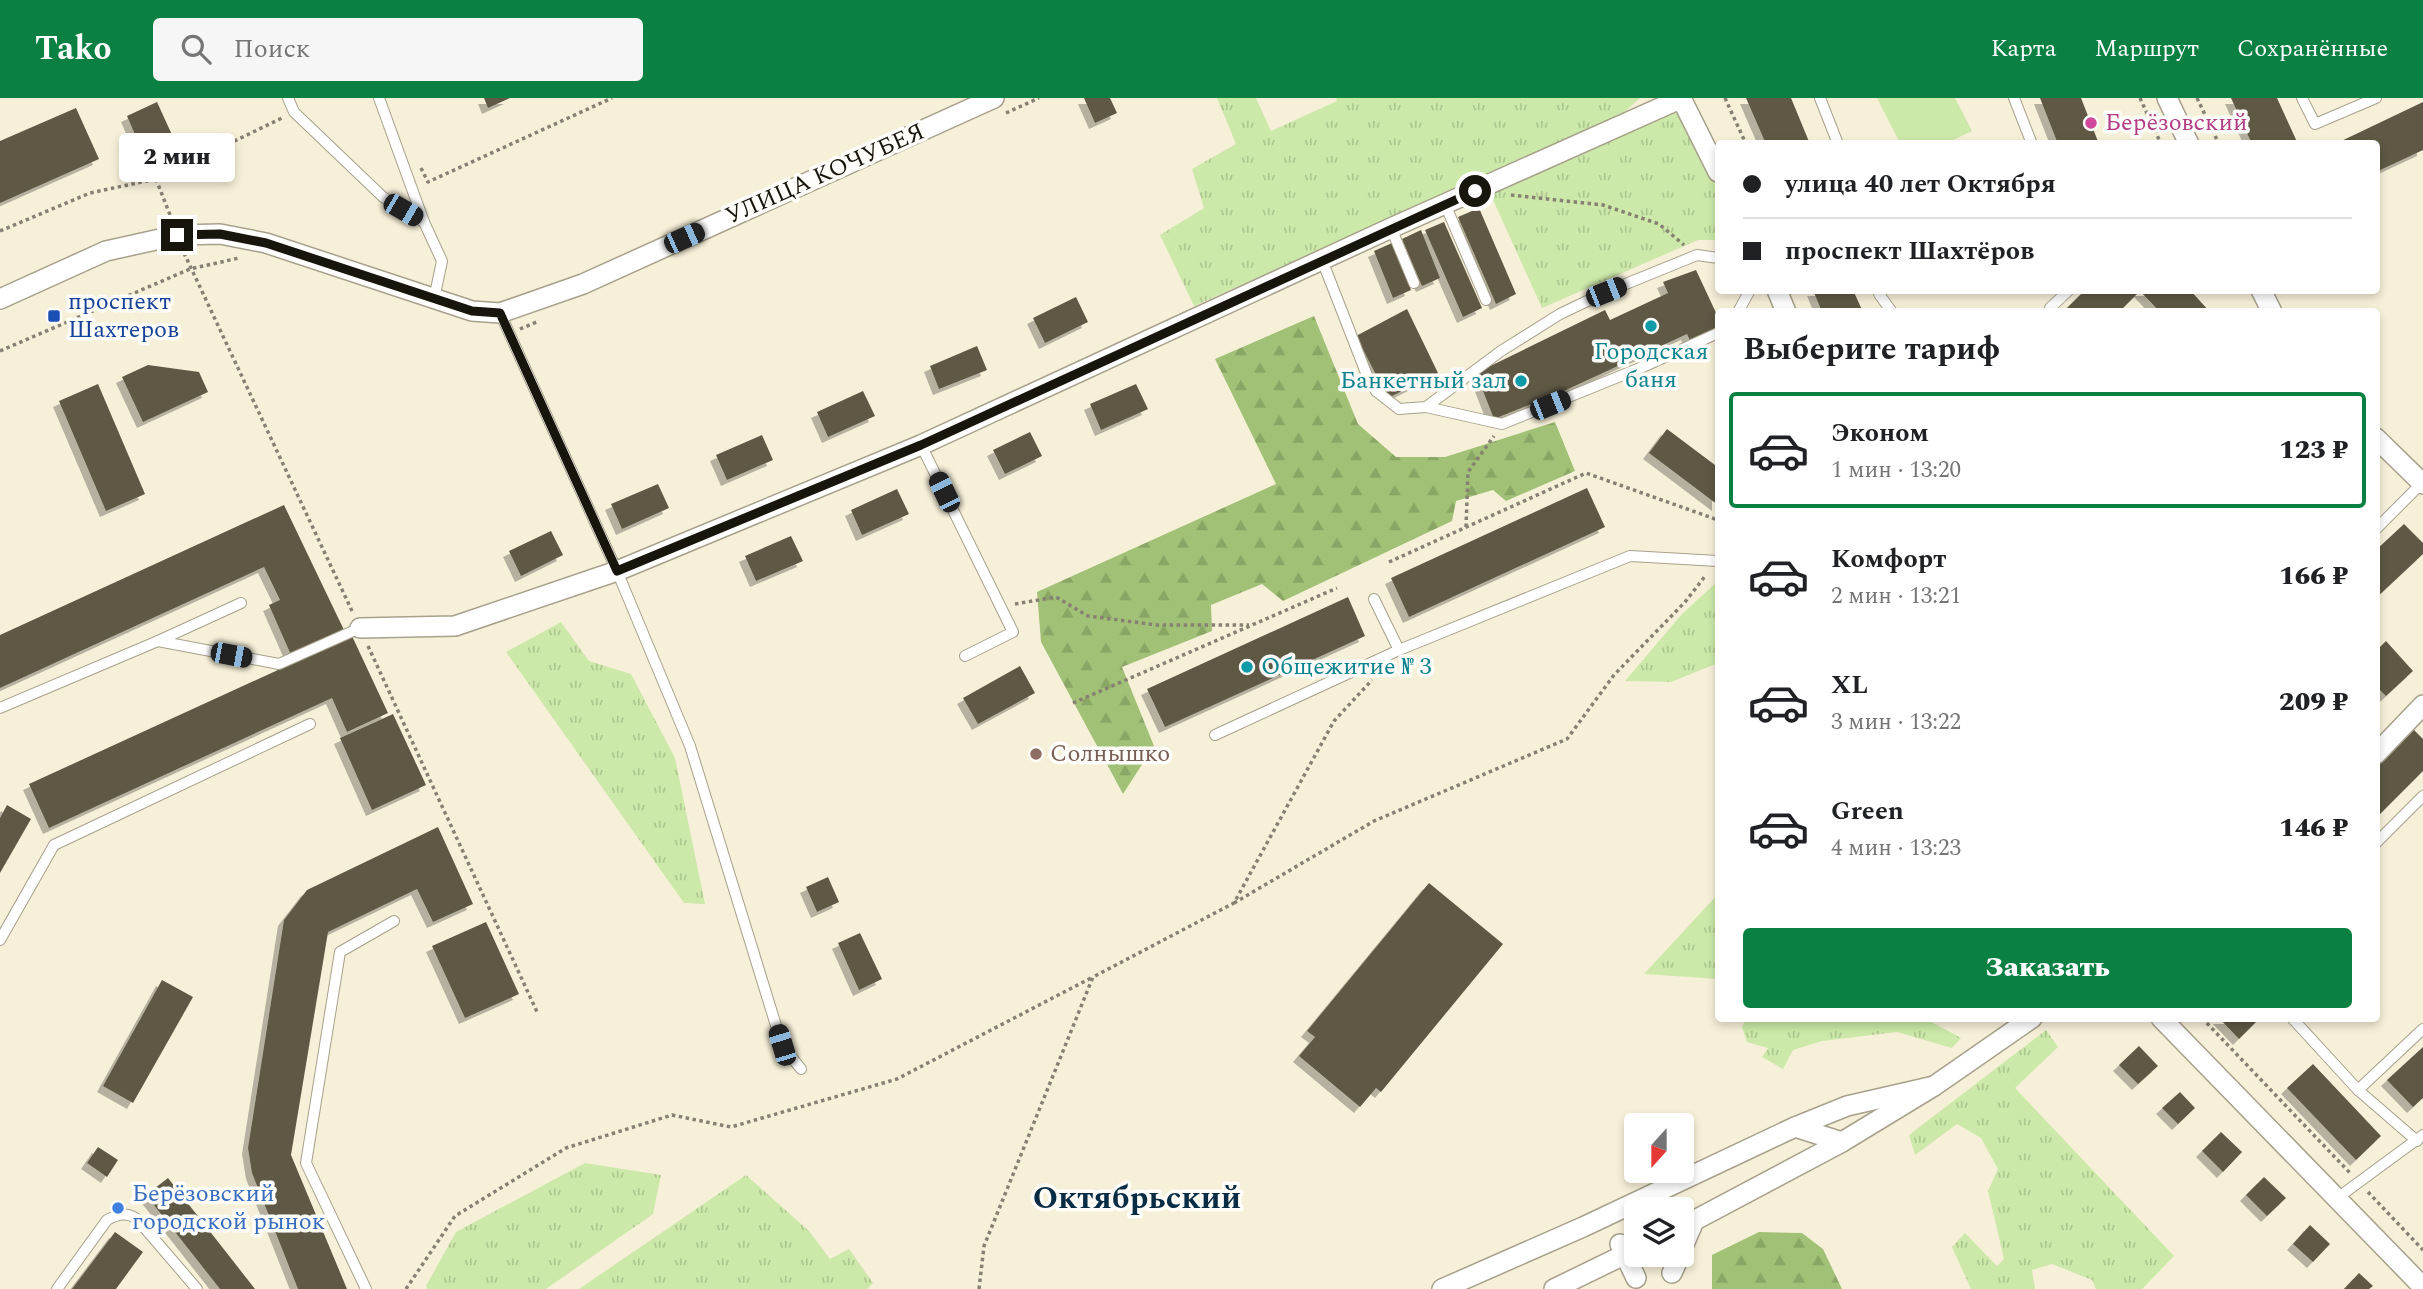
<!DOCTYPE html>
<html lang="ru">
<head>
<meta charset="utf-8">
<style>
	:root { --surface:#fff; --page:#f6f6f6; --text:#202124; --muted:#757577; --line:#e0e0e0; --accent:#0b8043 }
	body { margin:0; font-family:Spectral,serif; background:var(--page); color:var(--text); height:100vh; display:flex; flex-direction:column; font-size:26px; white-space:nowrap }
	* { box-sizing:border-box; margin:0 }
	p { font-size:23px; color:var(--muted) }
	.icon { flex:none; width:38px; height:38px; fill:none; stroke:currentColor; stroke-width:2; stroke-linecap:round; stroke-linejoin:round }
	.map { position:relative; flex:1; overflow:hidden }
	.details { position:absolute; left:1715px; top:210px; width:665px; height:714px; display:flex; flex-direction:column; background:var(--surface); border-radius:7px; box-shadow:0 4px 10px #0003 }
	.details>* { flex:none }
	.guide { position:absolute; left:1715px; top:42px; width:665px; height:154px; border-radius:7px; box-shadow:0 4px 10px #0003; display:grid; align-content:center; height:154px; padding:0 28px; background:var(--surface) }
	.needle { width:46px; rotate:201deg }
	.buttons { position:absolute; left:1624px; top:1015px; display:grid; gap:14px }
	.buttons a { display:grid; place-items:center; width:70px; height:70px; border-radius:7px; background:var(--surface); box-shadow:0 4px 10px #0003; font-size:35px }
	.end { position:absolute; width:32px; height:32px; margin:-16px; border:9px solid #18150d; background:#fff; box-shadow:0 0 0 4px #fff }
	.from { border-radius:50% }
	.bubble { position:absolute; height:49px; border-radius:7px; background:var(--surface); box-shadow:0 4px 10px #0003; font-size:23px; font-weight:800; line-height:49px; text-align:center }
	.car { position:absolute; width:21px; height:42px; margin:-21px -10px; border-radius:9px; box-shadow:0 0 5px 2px #0007; background:linear-gradient(#222 24%,#8ab4d8 0 40%,#222 0 76%,#8ab4d8 0 86%,#222 0) }
	.guide b { display:flex; align-items:center; gap:24px; height:66px; font-size:26px }
	.guide b+b { border-top:2px solid var(--line) }
	.guide i { width:18px; height:18px; background:var(--text) }
	ul { padding:0; list-style:none }
	li { display:flex; align-items:center; gap:21px; height:116px; margin:0 14px 10px; padding:0 14px; border:4px solid transparent; border-radius:7px }
	li div { flex:1 }
	li b { display:block; font-size:26px }
	li em { font-style:normal; font-weight:800 }
	li.current { border-color:var(--accent) }
	li>.icon { width:63px; height:63px; stroke-width:1.5 }
	h2 { padding:0 28px; font-size:32px; line-height:84px }
	.button { display:flex; gap:14px; margin-top:auto; padding:14px 28px }
	.button a { flex:1; height:80px; border-radius:7px; background:var(--accent); color:#fff; font-size:28px; font-weight:800; line-height:80px; text-align:center }
	header { display:flex; align-items:center; gap:42px; box-sizing:border-box; height:98px; padding:0 35px; background:var(--accent); color:#fff }
	header strong { font-size:33px }
	nav { display:flex; gap:38px; margin-inline-start:auto; font-size:24px }
	.search { width:490px; height:63px; background:var(--page); display:flex; align-items:center; gap:18px; box-sizing:border-box; padding:0 24px; border-radius:7px; color:var(--muted); font-size:26px }
	.map>svg:first-child { display:block }
	.grass { fill:url(#grass-tufts) }
	.forest { fill:url(#forest-firs) }
	.green { fill:#cce9a9 }
	.building { fill:#5f5945; filter:url(#shadow) }
	.lines { fill:none; stroke-linecap:round; stroke-linejoin:round }
	.lane-casing { stroke:#a7a08b; stroke-width:12 }
	.street-casing { stroke:#a7a08b; stroke-width:22 }
	.path { stroke:#868172; stroke-width:3.5; stroke-dasharray:3.5 3.5; stroke-linecap:butt }
	.lane { stroke:#fff; stroke-width:10 }
	.street { stroke:#fff; stroke-width:19 }
	.route { stroke:#18150d; stroke-width:9 }
	.hotel-dot { fill:#d1479c; stroke:#fffdf9; stroke-width:2.5 }
	.transit-dot { fill:#1a4fb4; stroke:#fffdf9; stroke-width:2.5 }
	.culture-dot { fill:#0f9aa8; stroke:#fffdf9; stroke-width:2.5 }
	.education-dot { fill:#8d6e63; stroke:#fffdf9; stroke-width:2.5 }
	.shop-dot { fill:#3f7fe0; stroke:#fffdf9; stroke-width:2.5 }
	.labels { text-anchor:middle; dominant-baseline:central; stroke-width:7; stroke-linejoin:round; paint-order:stroke }
	.hotel-label { font-size:24px; fill:#b23c85; stroke:#fffdf9; text-anchor:start }
	.street-label { font-size:24px; fill:#18150d; stroke:#fffdf9 }
	.transit-label { font-size:24px; fill:#164399; stroke:#fffdf9; text-anchor:start }
	.culture-label { font-size:24px; fill:#0d838f; stroke:#fffdf9 }
	.education-label { font-size:24px; fill:#785e54; stroke:#fffdf9; text-anchor:start }
	.shop-label { font-size:24px; fill:#366cbe; stroke:#fffdf9; text-anchor:start }
	.district-label { font-size:32px; font-weight:bold; fill:#072c44; stroke:#fffdf9 }
</style>
</head>
<body>
<header>
<strong>Tako</strong>
<div class="search"><svg class="icon" aria-label="search" viewBox="0 0 24 24"><circle cx="10" cy="10" r="6"/><path d="M15 15l6 6"/></svg>Поиск</div>
<nav><a>Карта</a><a>Маршрут</a><a>Сохранённые</a></nav>
</header>
<div class="map">
<svg width="2423" height="1191" viewBox="0 0 2423 1191">
	<defs>
		<pattern id="grass-tufts" width="24" height="20" patternUnits="userSpaceOnUse" patternTransform="scale(1.75)"><rect width="24" height="20" fill="#cce9a9"/><path d="M3 7l-1-3M5 7V3M7 7l1-3M15 17l-1-3M17 17v-4M19 17l1-3" fill="none" stroke="#aec790"/></pattern>
		<pattern id="forest-firs" width="22" height="20" patternUnits="userSpaceOnUse" patternTransform="scale(1.75)"><rect width="22" height="20" fill="#a1c276"/><path d="M5 1l3.5 6h-7zM16 11l3.5 6h-7z" fill="#8aa665"/></pattern>
		<filter id="shadow"><feDropShadow dx="-6" dy="6" stdDeviation="0" flood-color="#0004"/></filter>
	</defs>
	<rect width="100%" height="100%" fill="#f7f0d9"/>
	<g class="grass">
		<path d="M1217,0H1256L1271,33L1337,3L1336,0H1640L1621,17L1194,208L1160,137L1204,110L1192,71L1236,46Z"/>
		<path d="M1664,13L1683,17L1718,93V142H1698L1542,210L1489,93Z"/>
		<path d="M1718,483V565L1671,584L1625,583L1682,516Z"/>
		<path d="M561,524L589,563L631,576L675,660L705,806L684,805L506,554Z"/>
		<path d="M1718,796V881L1644,876Z"/>
		<path d="M1746,920L1926,921L1961,940L1952,950L1897,934L1822,943L1793,952L1783,971L1762,959L1768,950L1747,944L1742,929Z"/>
		<path d="M2046,932L2058,949L2015,990L2174,1158L2142,1191H2096L2092,1182L2052,1166L2032,1172L2035,1191H1971L1952,1149L1965,1135L1997,1168L2004,1161L1988,1093L1998,1071L1981,1040L1957,1026L1915,1057L1909,1037Z"/>
		<path d="M585,1065L661,1077L653,1116L546,1191H427L426,1188L456,1134Z"/>
		<path d="M746,1077L809,1133L830,1161L849,1151L873,1185L867,1191H579Z"/>
	</g>
	<g class="forest">
		<path d="M1314,218L1358,326L1396,359H1445L1555,324L1575,373L1506,403L1493,392L1456,403L1452,423L1283,503L1262,486L1211,507L1212,533L1122,569L1154,648L1123,696L1041,544L1037,494L1276,386L1215,261Z"/>
		<path d="M1759,1134L1802,1135L1823,1151L1842,1191H1712V1157Z"/>
	</g>
	<path class="green" d="M1877,0H1955L1972,33L1947,45H1900Z"/>
	<g class="building">
		<path d="M484,0H510L488,10Z"/>
		<path d="M1084,0H1110L1117,15L1095,25Z"/>
		<path d="M1746,0H1791L1810,46H1766Z"/>
		<path d="M2040,0H2081L2099,46H2058Z"/>
		<path d="M2231,0H2277L2298,46H2252Z"/>
		<path d="M157,4L178,50L147,64L127,18Z"/>
		<path d="M2423,4V52L2376,74V46H2335Z"/>
		<path d="M76,10L99,61L0,105V43Z"/>
		<path d="M1479,110L1516,196L1496,206L1458,119Z"/>
		<path d="M1444,124L1482,210L1463,219L1425,132Z"/>
		<path d="M1421,132L1440,180L1422,188L1402,141Z"/>
		<path d="M1392,145L1411,192L1393,200L1374,153Z"/>
		<path d="M1696,172L1718,219V233L1692,247L1687,236L1566,292L1494,321L1476,275L1605,212L1610,222L1668,195L1663,184Z"/>
		<path d="M1813,192H1853L1863,214H1822Z"/>
		<path d="M2085,192H2190L2210,214H2160L2140,193L2119,214H2068L2066,211Z"/>
		<path d="M1076,199L1088,224L1045,245L1033,220Z"/>
		<path d="M1407,211L1438,275L1388,300L1356,238Z"/>
		<path d="M977,248L987,272L939,291L930,268Z"/>
		<path d="M148,267L199,274L208,294L143,324L122,279Z"/>
		<path d="M98,286L145,396L106,413L59,303Z"/>
		<path d="M1136,286L1148,311L1101,332L1090,306Z"/>
		<path d="M863,293L875,318L828,339L817,314Z"/>
		<path d="M1667,331L1715,367L1718,363V407L1649,355Z"/>
		<path d="M1030,334L1042,358L1005,376L993,352Z"/>
		<path d="M762,337L773,362L727,382L716,357Z"/>
		<path d="M658,386L669,410L622,431L611,406Z"/>
		<path d="M1587,390L1605,429L1409,519L1391,480Z"/>
		<path d="M897,391L909,416L862,437L851,412Z"/>
		<path d="M284,407L344,532L291,557L269,507L280,502L264,469L0,590V537Z"/>
		<path d="M2404,426L2423,445V456L2376,500V452Z"/>
		<path d="M551,433L563,457L521,478L509,453Z"/>
		<path d="M791,438L803,463L756,483L745,458Z"/>
		<path d="M1348,499L1365,538L1165,629L1147,591Z"/>
		<path d="M352,538L388,615L347,634L332,600L49,730L29,686Z"/>
		<path d="M2386,543L2413,573L2386,598L2376,588V549L2378,551Z"/>
		<path d="M1020,568L1035,595L978,626L963,600Z"/>
		<path d="M393,616L426,687L372,712L340,640Z"/>
		<path d="M2414,632L2423,641V673L2376,720V670Z"/>
		<path d="M7,707L31,721L0,775V720Z"/>
		<path d="M438,729L473,806L433,824L417,791L328,834L291,1057L347,1191H298L252,1075L248,1050L284,822L307,792Z"/>
		<path d="M828,779L839,804L817,814L806,789Z"/>
		<path d="M1429,785L1503,846L1381,994L1376,990L1360,1009L1299,958L1315,939L1307,933Z"/>
		<path d="M486,824L519,896L465,920L432,848Z"/>
		<path d="M860,835L882,881L859,892L838,845Z"/>
		<path d="M162,882L193,899L133,1005L103,988Z"/>
		<path d="M2219,920H2260L2239,941Z"/>
		<path d="M2139,948L2158,968L2138,986L2119,967Z"/>
		<path d="M2423,949V1000L2413,1009L2387,982Z"/>
		<path d="M2313,966L2381,1038L2356,1062L2287,990Z"/>
		<path d="M2180,994L2195,1010L2178,1026L2162,1010Z"/>
		<path d="M2221,1034L2242,1054L2223,1074L2202,1053Z"/>
		<path d="M98,1049L118,1062L107,1079L87,1065Z"/>
		<path d="M2264,1079L2286,1100L2267,1118L2246,1097Z"/>
		<path d="M168,1080L255,1191H220L146,1097Z"/>
		<path d="M2310,1127L2330,1146L2313,1164L2293,1146Z"/>
		<path d="M115,1134L143,1154L116,1191H72Z"/>
		<path d="M2359,1175L2373,1188L2369,1191H2344Z"/>
	</g>
	<g class="lines">
		<defs>
			<g id="lane">
				<path d="M288,0L294,14L383,99L424,124"/>
				<path d="M379,0L424,124L442,163L434,201"/>
				<path d="M1820,0L1838,46"/>
				<path d="M2014,0L2032,46"/>
				<path d="M2302,0L2315,26L2376,0"/>
				<path d="M1445,106L1486,202"/>
				<path d="M1391,130L1414,185"/>
				<path d="M1322,162L1368,280L1376,293L1399,311L1426,309L1501,253L1560,216L1606,194L1697,157L1718,160"/>
				<path d="M1879,196L1892,214"/>
				<path d="M1738,214L1750,192"/>
				<path d="M2054,214L2050,210L2069,192"/>
				<path d="M500,215L617,473L690,648L782,947L801,971"/>
				<path d="M1426,309L1502,326L1645,268L1718,235"/>
				<path d="M921,347L1013,534L965,558"/>
				<path d="M2376,431L2422,385"/>
				<path d="M1374,501L1399,552"/>
				<path d="M158,543L279,566L360,530"/>
				<path d="M0,610L158,543L241,505"/>
				<path d="M1215,637L1399,552L1630,458L1718,463"/>
				<path d="M2376,745L2423,698"/>
				<path d="M0,842L54,747L310,626"/>
				<path d="M2292,920L2358,992L2417,1043"/>
				<path d="M2358,992L2423,931"/>
				<path d="M2336,1101L2423,1037"/>
				<path d="M57,1191L107,1122C118,1116 126,1114 137,1121L197,1191"/>
				<path d="M366,1191L306,1065L340,854L394,823"/>
			</g>
			<g id="street">
				<path d="M1681,0L1718,74"/>
				<path d="M2167,0L2189,46"/>
				<path d="M1777,192L1786,214"/>
				<path d="M2261,192L2272,214"/>
				<path d="M0,201L106,153L178,137L220,136L266,145L472,213L500,215L583,186L994,0"/>
				<path d="M2376,340L2423,386"/>
				<path d="M360,530L455,528L617,473L921,347L1391,130L1682,0"/>
				<path d="M2376,656L2423,607"/>
				<path d="M2161,920L2423,1189"/>
				<path d="M1795,1029L1842,1044"/>
				<path d="M1682,1129L1842,1044L1934,988L2032,920"/>
				<path d="M1620,1146L1636,1180"/>
				<path d="M1682,1151L1694,1123"/>
				<path d="M1672,1175L1680,1157"/>
				<path d="M1442,1191L1583,1129L1795,1029L1847,1008L1934,988"/>
				<path d="M1554,1191L1636,1151"/>
			</g>
		</defs>
		<use href="#lane" class="lane-casing"/>
		<use href="#street" class="street-casing"/>
		<g class="path">
			<path d="M1725,0L1746,46"/>
			<path d="M2140,0L2161,46"/>
			<path d="M2197,0L2219,46"/>
			<path d="M1006,15L1039,0"/>
			<path d="M421,70L428,84L612,0"/>
			<path d="M156,81L172,122"/>
			<path d="M1511,97L1603,107L1659,126L1684,147"/>
			<path d="M0,133L90,95L156,81L282,20"/>
			<path d="M184,155L352,513"/>
			<path d="M520,231L539,223"/>
			<path d="M0,253L190,171L239,160"/>
			<path d="M1466,429L1468,374L1494,338"/>
			<path d="M1389,464L1586,375L1718,422"/>
			<path d="M1015,506L1056,499L1088,518L1157,527H1249"/>
			<path d="M368,548L538,916"/>
			<path d="M1073,605L1337,490"/>
			<path d="M1234,805L1374,723L1567,641L1614,577L1685,504L1706,477"/>
			<path d="M2202,920L2351,1076"/>
			<path d="M2368,1094L2423,1152"/>
			<path d="M406,1191L455,1118L566,1050L672,1017L731,1029L897,981L1091,880"/>
			<path d="M979,1191L984,1148L1093,879L1234,805L1334,623L1372,582"/>
		</g>
		<use href="#lane" class="lane"/>
		<use href="#street" class="street"/>
	</g>
	<g class="lines">
		<path class="route" d="M177,137L220,136L266,145L472,213L500,215L617,473L921,347L1475,93"/>
	</g>
	<circle class="hotel-dot" cx="2091" cy="25" r="7"/>
	<rect class="transit-dot" x="47" y="211" width="14" height="14" rx="3.5"/>
	<g class="culture-dot">
		<circle cx="1651" cy="228" r="7"/>
		<circle cx="1521" cy="283" r="7"/>
		<circle cx="1247" cy="569" r="7"/>
	</g>
	<circle class="education-dot" cx="1036" cy="656" r="7"/>
	<circle class="shop-dot" cx="118" cy="1110" r="7"/>
	<g class="labels">
		<g class="hotel-label">
			<text x="2105" y="25">Берёзовский</text>
		</g>
		<g class="street-label">
			<text transform="translate(825 76) rotate(-24)">УЛИЦА КОЧУБЕЯ</text>
		</g>
		<g class="transit-label">
			<text x="68" y="204">проспект<tspan x="68" dy="28">Шахтеров</tspan></text>
		</g>
		<g class="culture-label">
			<text x="1651" y="254">Городская<tspan x="1651" dy="28">баня</tspan></text>
			<text x="1507" y="283" text-anchor="end">Банкетный зал</text>
			<text x="1261" y="569" text-anchor="start">Общежитие № 3</text>
		</g>
		<g class="education-label">
			<text x="1050" y="656">Солнышко</text>
		</g>
		<g class="shop-label">
			<text x="132" y="1096">Берёзовский<tspan x="132" dy="28">городской рынок</tspan></text>
		</g>
		<g class="district-label">
			<text x="1137" y="1100">Октябрьский</text>
		</g>
	</g>
</svg>
<div class="buttons">
<a><svg class="needle" viewBox="-14 -14 28 28"><path d="M0-13l5 13h-10z" fill="#e53935"/><path d="M0 13l5-13h-10z" fill="#757577"/></svg></a>
<a><svg class="icon" aria-label="layers" viewBox="0 0 24 24"><path d="M12 4l9 5-9 5-9-5zM3 14l9 5 9-5"/></svg></a>
</div>
<i class="end from" style="left:1475px;top:93px"></i>
<i class="end" style="left:177px;top:137px"></i>
<div class="bubble" style="left:119px;top:35px;width:116px">2 мин</div>
<i class="car" style="left:403px;top:112px;rotate:120deg"></i>
<i class="car" style="left:684px;top:140px;rotate:66deg"></i>
<i class="car" style="left:1606px;top:194px;rotate:68deg"></i>
<i class="car" style="left:1550px;top:307px;rotate:68deg"></i>
<i class="car" style="left:944px;top:394px;rotate:334deg"></i>
<i class="car" style="left:231px;top:557px;rotate:101deg"></i>
<i class="car" style="left:782px;top:947px;rotate:343deg"></i>
<div class="guide">
<b><i class="from"></i>улица 40 лет Октября</b>
<b><i></i>проспект Шахтёров</b>
</div>
<section class="details">
<h2>Выберите тариф</h2>
<ul>
<li class="current"><svg class="icon" aria-label="car" viewBox="0 0 24 24"><path d="M5 17H2v-5l4-1 3-4h7l3 4 3 1v5h-3M9 17h6M6 11h13"/><circle cx="7" cy="17" r="2"/><circle cx="17" cy="17" r="2"/></svg><div><b>Эконом</b><p>1 мин · 13:20</p></div><em>123 ₽</em></li>
<li><svg class="icon" aria-label="car" viewBox="0 0 24 24"><path d="M5 17H2v-5l4-1 3-4h7l3 4 3 1v5h-3M9 17h6M6 11h13"/><circle cx="7" cy="17" r="2"/><circle cx="17" cy="17" r="2"/></svg><div><b>Комфорт</b><p>2 мин · 13:21</p></div><em>166 ₽</em></li>
<li><svg class="icon" aria-label="car" viewBox="0 0 24 24"><path d="M5 17H2v-5l4-1 3-4h7l3 4 3 1v5h-3M9 17h6M6 11h13"/><circle cx="7" cy="17" r="2"/><circle cx="17" cy="17" r="2"/></svg><div><b>XL</b><p>3 мин · 13:22</p></div><em>209 ₽</em></li>
<li><svg class="icon" aria-label="car" viewBox="0 0 24 24"><path d="M5 17H2v-5l4-1 3-4h7l3 4 3 1v5h-3M9 17h6M6 11h13"/><circle cx="7" cy="17" r="2"/><circle cx="17" cy="17" r="2"/></svg><div><b>Green</b><p>4 мин · 13:23</p></div><em>146 ₽</em></li>
</ul>
<div class="button"><a>Заказать</a></div>
</section>
</div>
</body>
</html>
